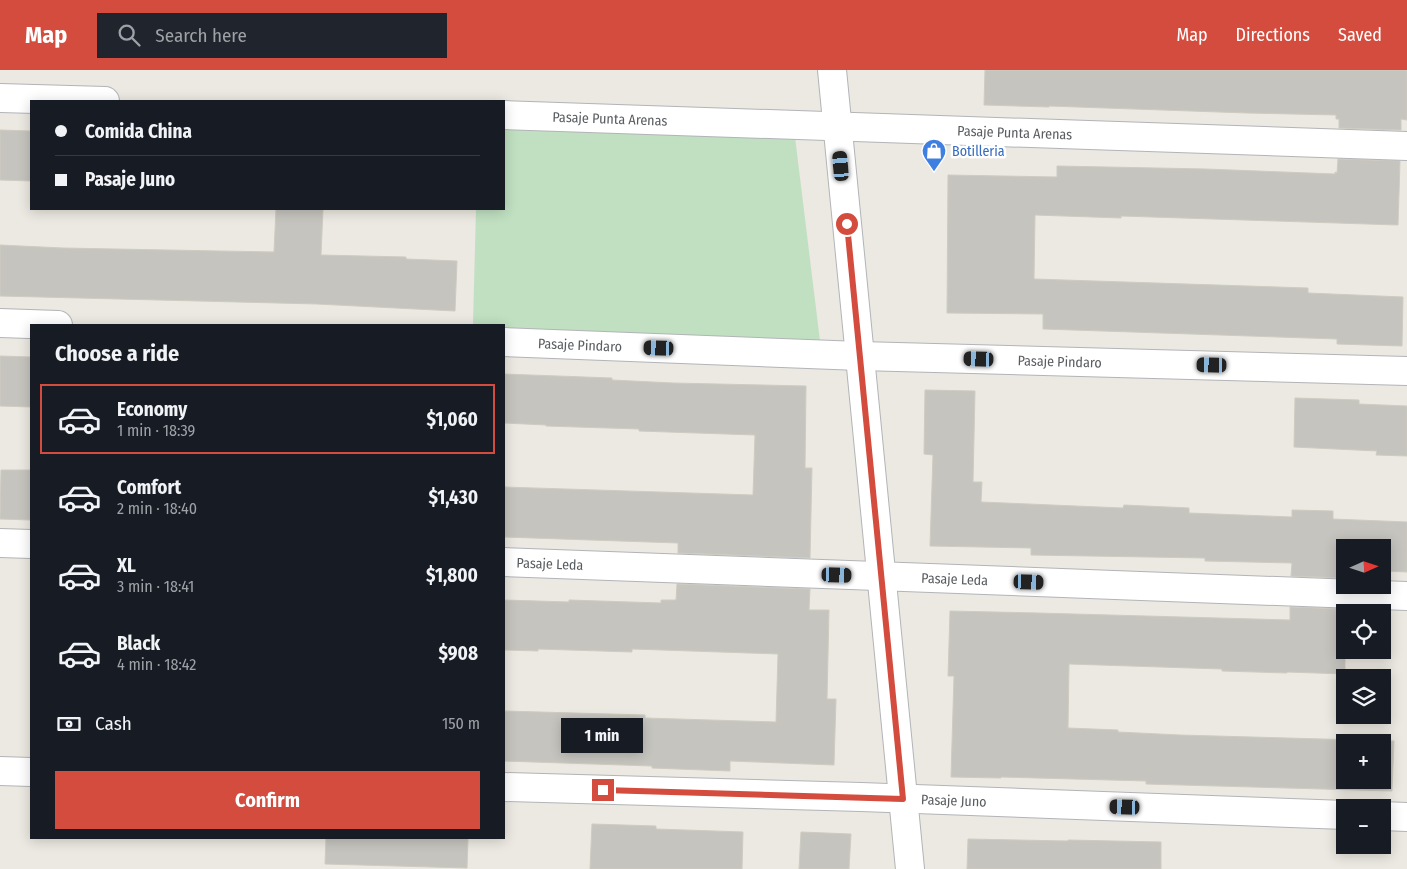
<!DOCTYPE html>
<html lang="en">
<head>
<meta charset="utf-8">
<style>
	:root { --surface:#171b24; --page:#20242c; --text:#f1f3f6; --muted:#9ea1a6; --line:#363941; --accent:#d44c3e }
	body { margin:0; font-family:"Fira Sans Condensed",sans-serif; background:var(--page); color:var(--text); height:100vh; display:flex; flex-direction:column; font-size:19px; white-space:nowrap }
	* { box-sizing:border-box; margin:0 }
	p { font-size:16px; color:var(--muted) }
	.icon { flex:none; width:28px; height:28px; fill:none; stroke:currentColor; stroke-width:2; stroke-linecap:round; stroke-linejoin:round }
	.map { position:relative; flex:1; overflow:hidden }
	.drawer { position:absolute; left:30px; top:254px; width:475px; height:515px; display:flex; flex-direction:column; background:var(--surface); border-radius:0px; box-shadow:0 2px 12px #0003 }
	.drawer>* { flex:none }
	.guide { position:absolute; left:30px; top:30px; width:475px; height:110px; border-radius:0px; box-shadow:0 2px 12px #0003; display:grid; align-content:center; height:110px; padding:0 25px; background:var(--surface) }
	.needle { width:32px; rotate:87deg }
	.tools { position:absolute; left:1336px; top:469px; display:grid; gap:10px }
	.tools a { display:grid; place-items:center; width:55px; height:55px; border-radius:0px; background:var(--surface); box-shadow:0 2px 12px #0003; font-size:25px }
	.end { position:absolute; width:22px; height:22px; margin:-11px; border:6px solid #d44c3e; background:#fff; box-shadow:0 0 0 2px #fff }
	.from { border-radius:50% }
	.bubble { position:absolute; height:35px; border-radius:0px; background:var(--surface); box-shadow:0 2px 12px #0003; font-size:16px; font-weight:700; line-height:35px; text-align:center }
	.car { position:absolute; width:15px; height:30px; margin:-15px -8px; border-radius:6px; box-shadow:0 0 4px 1px #0007; background:linear-gradient(#222 24%,#8ab4d8 0 40%,#222 0 76%,#8ab4d8 0 86%,#222 0) }
	.guide b { display:flex; align-items:center; gap:18px; height:48px; font-size:19px }
	.guide b+b { border-top:1px solid var(--line) }
	.guide i { width:12px; height:12px; background:var(--text) }
	ul { padding:0; list-style:none }
	li { display:flex; align-items:center; gap:15px; height:70px; margin:0 10px 8px; padding:0 15px; border:2px solid transparent; border-radius:0px }
	li div { flex:1 }
	li b { display:block; font-size:19px }
	li em { font-style:normal; font-weight:700 }
	li.active { border-color:var(--accent) }
	li>.icon { width:45px; height:45px; stroke-width:1.5 }
	h2 { padding:0 25px; font-size:22px; line-height:60px }
	.pay { display:flex; align-items:center; gap:12px; height:55px; padding:0 25px; font-size:19px }
	.pay p { margin-inline-start:auto }
	.action { display:flex; gap:10px; margin-top:auto; padding:10px 25px }
	.action a { flex:1; height:58px; border-radius:0px; background:var(--accent); color:#fff; font-size:20px; font-weight:700; line-height:58px; text-align:center }
	header { display:flex; align-items:center; gap:30px; box-sizing:border-box; height:70px; padding:0 25px; background:var(--accent); color:#fff }
	header strong { font-size:24px }
	nav { display:flex; gap:28px; margin-inline-start:auto; font-size:18px }
	.search { width:350px; height:45px; background:var(--page); display:flex; align-items:center; gap:12px; box-sizing:border-box; padding:0 18px; border-radius:0px; color:var(--muted); font-size:19px }
	.map>svg:first-child { display:block }
	.green { fill:#c0e0c1 }
	.building { fill:#c6c4be; stroke:#cfcbc1; fill-rule:evenodd }
	.lines { fill:none; stroke-linecap:round; stroke-linejoin:round }
	.minor-casing { stroke:#b2b4b7; stroke-width:30 }
	.minor { stroke:#fff; stroke-width:28 }
	.route { stroke:#d44c3e; stroke-width:6 }
	.labels { text-anchor:middle; dominant-baseline:central; stroke-width:5; stroke-linejoin:round; paint-order:stroke }
	.street-label { font-size:14px; fill:#5a5d60; stroke:#fff }
	.shop-label { font-size:14px; fill:#366cbe; stroke:#fff; text-anchor:start }
</style>
</head>
<body>
<header>
<strong>Map</strong>
<div class="search"><svg class="icon" aria-label="search" viewBox="0 0 24 24"><circle cx="10" cy="10" r="6"/><path d="M15 15l6 6"/></svg>Search here</div>
<nav><a>Map</a><a>Directions</a><a>Saved</a></nav>
</header>
<div class="map">
<svg width="1407" height="799" viewBox="0 0 1407 799">
	<rect width="100%" height="100%" fill="#ebe9e1"/>
	<path class="green" d="M504,59L795,67L820,271L504,260V255H473L476,139H504Z"/>
	<g class="building">
		<path d="M985,0H1407V50L1401,49V60L1339,58V49H1336V45L1247,43L1049,36V37L984,35Z"/>
		<path d="M0,60L31,61V111L0,110Z"/>
		<path d="M1338,89L1400,91L1398,155L1121,146V148L1035,145L1034,209L1308,218V223L1403,227L1402,276L1337,274V269L1043,259V244L947,243L948,105L1057,107V96L1206,99L1335,104V102L1337,103Z"/>
		<path d="M276,139H323L321,185L406,187V189L457,191L455,241L317,234L0,226V175L63,178L274,182Z"/>
		<path d="M0,286L31,287V337L0,336Z"/>
		<path d="M504,304L612,308V310L673,313L806,316L805,398H812L810,488L678,483V473L504,467V417L753,425L755,365L639,361V359L546,356V355L504,353Z"/>
		<path d="M925,320L975,321L973,412H982L981,432L1123,438L1124,435L1189,438V443L1292,447V440L1333,441V449L1407,452V502L1382,501V478H1345V508L1291,506L1292,493L1205,491V488L1031,485V478L930,476L933,385L924,384Z"/>
		<path d="M1295,328L1359,330V334L1407,336V386L1376,385L1377,381L1294,377Z"/>
		<path d="M1,400H31V450L0,449Z"/>
		<path d="M677,514L810,519L809,540H829L827,629H836L834,695L730,691V701L652,698V696L504,691V641L645,645V648L776,652L778,584L632,579V582L538,579V581L504,580V530L569,532V530L661,533V530H676Z"/>
		<path d="M1290,537L1345,539V604L1287,602V603L1222,601V599L1069,594L1068,658L1118,660V662L1180,665L1394,671L1392,721L1146,714V711L1001,707V708L951,707L954,606H948L950,541L1038,543L1290,550ZM1345,672H1382V710H1345Z"/>
		<path d="M592,754L656,756V759L743,762L742,799H590Z"/>
		<path d="M801,762L851,764L849,799H799Z"/>
		<path d="M326,768H468L467,798L325,794Z"/>
		<path d="M968,769L1068,771V770L1161,772V799H967Z"/>
	</g>
	<g class="lines">
		<defs>
			<g id="minor">
				<path d="M832,0L910,799"/>
				<path d="M0,28L105,31"/>
				<path id="s1" d="M504,45L1407,76"/>
				<path d="M0,253L58,255"/>
				<path id="s2" d="M504,272L860,286L1407,301"/>
				<path d="M0,473L31,474"/>
				<path id="s3" d="M504,492L1407,526"/>
				<path d="M0,701L31,702"/>
				<path id="s4" d="M504,717L861,727L1345,745"/>
				<path d="M1382,746L1407,747"/>
			</g>
		</defs>
		<use href="#minor" class="minor-casing"/>
		<use href="#minor" class="minor"/>
	</g>
	<g class="lines">
		<path class="route" d="M603,720L903,729L847,154"/>
	</g>
	<defs>
		<symbol id="shop-pin" viewBox="-11 -11 22 30"><path d="M0 17L-7.5 6A9.5 9.5 0 1 1 7.5 6Z" fill="#3f7fe0" stroke="#fff"/><path d="M-5-2.5h2.3a2.7 3.5 0 0 1 5.4 0H5L5.5 6h-11ZM-1.5-2.5h3a1.5 2.3 0 0 0-3 0Z" fill="#fff"/></symbol>
	</defs>
	<g fill-rule="evenodd">
		<use href="#shop-pin" x="920" y="67" width="28" height="38"/>
	</g>
	<g class="labels">
		<g class="street-label">
			<text stroke="none"><textPath href="#s1" startOffset="106">Pasaje Punta Arenas</textPath></text>
			<text stroke="none"><textPath href="#s1" startOffset="511">Pasaje Punta Arenas</textPath></text>
			<text stroke="none"><textPath href="#s2" startOffset="76">Pasaje Pindaro</textPath></text>
			<text stroke="none"><textPath href="#s2" startOffset="556">Pasaje Pindaro</textPath></text>
			<text stroke="none"><textPath href="#s3" startOffset="46">Pasaje Leda</textPath></text>
			<text stroke="none"><textPath href="#s3" startOffset="451">Pasaje Leda</textPath></text>
			<text stroke="none"><textPath href="#s4" startOffset="450">Pasaje Juno</textPath></text>
		</g>
		<g class="shop-label">
			<text x="952" y="81">Botilleria</text>
		</g>
	</g>
</svg>
<div class="tools">
<a><svg class="needle" viewBox="-14 -14 28 28"><path d="M0-13l5 13h-10z" fill="#e53935"/><path d="M0 13l5-13h-10z" fill="#9ea1a6"/></svg></a>
<a><svg class="icon" aria-label="locate" viewBox="0 0 24 24"><circle cx="12" cy="12" r="6"/><path d="M12 2v4M12 18v4M2 12h4M18 12h4"/></svg></a>
<a><svg class="icon" aria-label="layers" viewBox="0 0 24 24"><path d="M12 4l9 5-9 5-9-5zM3 14l9 5 9-5"/></svg></a>
<a>+</a>
<a>−</a>
</div>
<i class="end from" style="left:847px;top:154px"></i>
<i class="end" style="left:603px;top:720px"></i>
<div class="bubble" style="left:561px;top:648px;width:82px">1 min</div>
<i class="car" style="left:841px;top:96px;rotate:355deg"></i>
<i class="car" style="left:659px;top:278px;rotate:272deg"></i>
<i class="car" style="left:979px;top:289px;rotate:272deg"></i>
<i class="car" style="left:1212px;top:295px;rotate:271deg"></i>
<i class="car" style="left:837px;top:505px;rotate:92deg"></i>
<i class="car" style="left:1029px;top:512px;rotate:92deg"></i>
<i class="car" style="left:1125px;top:737px;rotate:272deg"></i>
<div class="guide">
<b><i class="from"></i>Comida China</b>
<b><i></i>Pasaje Juno</b>
</div>
<section class="drawer">
<h2>Choose a ride</h2>
<ul>
<li class="active"><svg class="icon" aria-label="car" viewBox="0 0 24 24"><path d="M5 17H2v-5l4-1 3-4h7l3 4 3 1v5h-3M9 17h6M6 11h13"/><circle cx="7" cy="17" r="2"/><circle cx="17" cy="17" r="2"/></svg><div><b>Economy</b><p>1 min · 18:39</p></div><em>$1,060</em></li>
<li><svg class="icon" aria-label="car" viewBox="0 0 24 24"><path d="M5 17H2v-5l4-1 3-4h7l3 4 3 1v5h-3M9 17h6M6 11h13"/><circle cx="7" cy="17" r="2"/><circle cx="17" cy="17" r="2"/></svg><div><b>Comfort</b><p>2 min · 18:40</p></div><em>$1,430</em></li>
<li><svg class="icon" aria-label="car" viewBox="0 0 24 24"><path d="M5 17H2v-5l4-1 3-4h7l3 4 3 1v5h-3M9 17h6M6 11h13"/><circle cx="7" cy="17" r="2"/><circle cx="17" cy="17" r="2"/></svg><div><b>XL</b><p>3 min · 18:41</p></div><em>$1,800</em></li>
<li><svg class="icon" aria-label="car" viewBox="0 0 24 24"><path d="M5 17H2v-5l4-1 3-4h7l3 4 3 1v5h-3M9 17h6M6 11h13"/><circle cx="7" cy="17" r="2"/><circle cx="17" cy="17" r="2"/></svg><div><b>Black</b><p>4 min · 18:42</p></div><em>$908</em></li>
</ul>
<div class="pay"><svg class="icon" aria-label="cash" viewBox="0 0 24 24"><path d="M3 7h18v10H3z"/><circle cx="12" cy="12" r="2"/></svg>Cash<p>150 m</p></div>
<div class="action"><a>Confirm</a></div>
</section>
</div>
</body>
</html>
